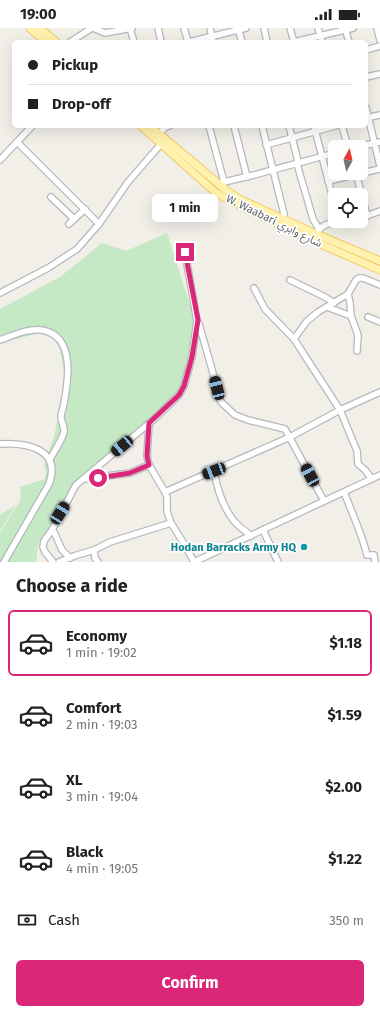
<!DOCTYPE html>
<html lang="en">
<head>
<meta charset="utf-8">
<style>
	:root { --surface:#fff; --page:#f2f2f2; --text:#202124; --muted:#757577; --line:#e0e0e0; --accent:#db2777 }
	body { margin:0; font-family:"Fira Sans","Noto Sans Arabic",sans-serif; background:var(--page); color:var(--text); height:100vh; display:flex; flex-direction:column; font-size:15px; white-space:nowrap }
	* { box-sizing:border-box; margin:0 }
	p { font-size:13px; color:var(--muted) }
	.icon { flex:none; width:22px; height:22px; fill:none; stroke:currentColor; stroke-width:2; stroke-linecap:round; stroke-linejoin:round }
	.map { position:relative; height:534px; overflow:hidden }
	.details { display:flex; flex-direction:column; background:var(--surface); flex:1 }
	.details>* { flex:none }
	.guide { position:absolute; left:12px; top:12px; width:356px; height:88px; border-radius:6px; box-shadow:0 4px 16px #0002; display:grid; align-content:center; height:88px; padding:0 16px; background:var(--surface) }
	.needle { width:26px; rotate:8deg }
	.fabs { position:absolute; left:328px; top:112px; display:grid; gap:8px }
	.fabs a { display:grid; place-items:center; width:40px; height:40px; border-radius:6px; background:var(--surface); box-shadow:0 4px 16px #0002; font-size:20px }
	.end { position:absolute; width:18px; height:18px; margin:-9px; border:5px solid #db2777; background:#fff; box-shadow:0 0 0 2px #fff }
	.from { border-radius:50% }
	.bubble { position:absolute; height:28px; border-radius:6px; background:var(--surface); box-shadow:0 4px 16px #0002; font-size:13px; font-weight:700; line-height:28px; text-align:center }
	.car { position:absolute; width:12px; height:24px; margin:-12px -6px; border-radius:5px; box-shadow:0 0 3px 1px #0007; background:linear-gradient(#222 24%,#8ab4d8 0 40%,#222 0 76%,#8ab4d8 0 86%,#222 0) }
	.guide b { display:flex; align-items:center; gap:14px; height:38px; font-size:15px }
	.guide b+b { border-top:1px solid var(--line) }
	.guide i { width:10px; height:10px; background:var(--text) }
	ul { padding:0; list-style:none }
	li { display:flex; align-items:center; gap:12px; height:66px; margin:0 8px 6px; padding:0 8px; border:2px solid transparent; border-radius:6px }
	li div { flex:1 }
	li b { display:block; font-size:15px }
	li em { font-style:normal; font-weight:700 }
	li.active { border-color:var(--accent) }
	li>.icon { width:36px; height:36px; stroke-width:1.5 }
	h2 { padding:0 16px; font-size:18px; line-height:48px }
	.pay { display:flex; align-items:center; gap:10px; height:44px; padding:0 16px; font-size:15px }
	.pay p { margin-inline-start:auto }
	.cta { display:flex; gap:8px; margin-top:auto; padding:8px 16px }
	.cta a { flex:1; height:46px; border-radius:6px; background:var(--accent); color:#fff; font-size:16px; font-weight:700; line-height:46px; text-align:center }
	.status { display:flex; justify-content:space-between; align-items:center; height:28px; padding:0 20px; background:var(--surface); direction:ltr }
	.status svg { height:11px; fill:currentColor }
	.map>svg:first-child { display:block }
	.green { fill:#c5e8c5 }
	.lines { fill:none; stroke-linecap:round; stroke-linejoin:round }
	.minor-casing { stroke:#b5b8bc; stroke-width:8 }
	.major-casing { stroke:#f2c960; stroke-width:9 }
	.minor { stroke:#fff; stroke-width:5.5 }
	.major { stroke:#fff2af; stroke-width:7 }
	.route { stroke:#db2777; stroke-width:5 }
	.culture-dot { fill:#0f9aa8; stroke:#fff; stroke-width:1.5 }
	.labels { text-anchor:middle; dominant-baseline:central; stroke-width:3.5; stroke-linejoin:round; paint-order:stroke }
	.street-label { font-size:11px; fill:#5f6368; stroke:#fff }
	.culture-label { font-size:11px; font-weight:bold; fill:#0d838f; stroke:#fff; text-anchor:end }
</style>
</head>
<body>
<div class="status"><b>19:00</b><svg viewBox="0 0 49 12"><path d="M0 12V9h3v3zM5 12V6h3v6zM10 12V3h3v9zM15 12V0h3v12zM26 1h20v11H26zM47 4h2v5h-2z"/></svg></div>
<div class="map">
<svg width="380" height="534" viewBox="0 0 380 534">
	<rect width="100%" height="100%" fill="#f1efe8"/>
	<g class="green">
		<path d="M167,205L196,296L182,361L74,459L38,518L36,534H0V505L21,471L20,459L45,451L46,444L44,437L55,405L65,347L58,312L40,305L0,315V281L60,249L102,215L126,223Z"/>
		<path d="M16,477L0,503V487Z"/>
	</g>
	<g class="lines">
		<defs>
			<g id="minor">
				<path d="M93,0L105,5L132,0"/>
				<path d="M130,0L134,14"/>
				<path d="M158,0L161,14"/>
				<path d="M184,0L188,14"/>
				<path d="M210,0L213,14"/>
				<path d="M238,0L242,14"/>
				<path d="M264,0L267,14"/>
				<path d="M290,0L294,14"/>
				<path d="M318,0L322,14"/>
				<path d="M345,0L349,14"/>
				<path d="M377,0L380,12"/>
				<path d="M70,14L92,0"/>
				<path d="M189,14L246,0"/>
				<path d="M294,14L353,0"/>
				<path d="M366,22L380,18"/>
				<path d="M366,49L380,46"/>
				<path d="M366,80L380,138"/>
				<path d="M366,90L380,87"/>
				<path d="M209,98L224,154"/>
				<path d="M234,98L247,149"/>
				<path d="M262,98L284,186V190"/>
				<path d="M289,98L298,133L297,136L313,191L319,201"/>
				<path d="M314,98L335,178"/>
				<path d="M342,98L348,119"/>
				<path d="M158,106L166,99L169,98"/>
				<path d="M17,114L99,196"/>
				<path d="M266,117L335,98"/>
				<path d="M358,119L380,114"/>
				<path d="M0,132L32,98"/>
				<path d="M356,145L367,188"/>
				<path d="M328,153L380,141"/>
				<path d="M220,158L224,154L254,147L335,125"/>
				<path d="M51,169L74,191"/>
				<path d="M361,190L380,183"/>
				<path d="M69,196L85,181"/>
				<path d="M318,203C327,191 338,197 350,193"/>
				<path d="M290,252L325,269L334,275"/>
				<path d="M254,260L265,281L294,311L340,382L357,423L358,436L365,442L372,451"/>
				<path d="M0,265L48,240L77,221L99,196L128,154L161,116"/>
				<path d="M348,266L350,275L351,288L358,307L357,323"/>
				<path d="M327,279L351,288"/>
				<path d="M368,289L380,294"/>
				<path d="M199,296L211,338L220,372L222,375L235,387L248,392L285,401L324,473"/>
				<path d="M294,311L307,293L318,284L348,266L356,252L359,250H363L380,257"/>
				<path d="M0,312C12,308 28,300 41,302C77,307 68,356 63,380C62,383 61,386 61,389C61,394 65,399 64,404C62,412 54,424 50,431"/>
				<path d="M149,395L147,428L149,437L165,464L167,469V483L171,495L186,519L194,534"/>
				<path d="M0,416C26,414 62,421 49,456L4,534"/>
				<path d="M214,443C217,461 223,479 234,493C239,499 246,503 251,508"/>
				<path d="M84,451L130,445L149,437"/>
				<path d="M165,464L290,409L340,382L380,364"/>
				<path d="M344,464C352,485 362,506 367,527H374L375,534"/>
				<path d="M52,502L55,506L62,522L70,530"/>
				<path d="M263,502L278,534"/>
				<path d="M94,522L95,530L98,534"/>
				<path d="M53,534L45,524L43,519L44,513L52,502L76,457L153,392L179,367L184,358L192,329L197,293L185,224"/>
				<path d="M59,534L74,528L94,522L110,514L171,495"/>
				<path d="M194,534L380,447"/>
			</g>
			<g id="major">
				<path d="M30,0L46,14"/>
				<path d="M40,0L56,14"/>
				<path d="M141,98L215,164L223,169L300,207L380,242"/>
				<path d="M150,98L227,163L239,171L316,206L380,233"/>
			</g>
		</defs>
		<use href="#minor" class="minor-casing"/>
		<use href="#major" class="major-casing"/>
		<use href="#minor" class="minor"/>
		<use href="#major" class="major"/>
	</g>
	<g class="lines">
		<path class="route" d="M98,450L130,445L149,437L147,428L149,395L179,367L184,358L192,329L198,292L185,224"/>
	</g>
	<circle class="culture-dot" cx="304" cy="519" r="4"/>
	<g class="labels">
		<g class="street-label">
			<text transform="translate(274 193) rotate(26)">W. Waabari شارع وابري</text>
		</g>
		<g class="culture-label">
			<text x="296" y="519">Hodan Barracks Army HQ</text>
		</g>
	</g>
</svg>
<div class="fabs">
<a><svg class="needle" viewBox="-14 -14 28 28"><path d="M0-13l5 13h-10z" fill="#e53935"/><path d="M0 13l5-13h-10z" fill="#757577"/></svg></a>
<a><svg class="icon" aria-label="locate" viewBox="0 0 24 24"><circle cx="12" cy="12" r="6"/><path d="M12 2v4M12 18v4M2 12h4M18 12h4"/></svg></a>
</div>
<i class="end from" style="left:98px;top:450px"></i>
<i class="end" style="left:185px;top:224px"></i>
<div class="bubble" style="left:152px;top:166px;width:66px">1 min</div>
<i class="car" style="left:217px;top:360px;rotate:346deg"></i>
<i class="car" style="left:122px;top:418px;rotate:230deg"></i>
<i class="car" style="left:214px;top:443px;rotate:249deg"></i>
<i class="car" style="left:310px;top:447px;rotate:332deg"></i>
<i class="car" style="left:60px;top:485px;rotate:32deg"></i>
<div class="guide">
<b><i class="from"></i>Pickup</b>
<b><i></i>Drop-off</b>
</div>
</div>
<section class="details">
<h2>Choose a ride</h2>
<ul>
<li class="active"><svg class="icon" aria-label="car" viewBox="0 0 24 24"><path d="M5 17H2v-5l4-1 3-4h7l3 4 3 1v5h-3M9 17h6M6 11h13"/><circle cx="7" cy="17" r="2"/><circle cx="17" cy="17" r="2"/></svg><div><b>Economy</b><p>1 min · 19:02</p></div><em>$1.18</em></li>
<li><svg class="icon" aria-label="car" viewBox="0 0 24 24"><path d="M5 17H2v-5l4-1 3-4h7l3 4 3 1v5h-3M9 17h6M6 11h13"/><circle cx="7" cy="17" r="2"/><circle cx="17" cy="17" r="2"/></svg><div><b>Comfort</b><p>2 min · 19:03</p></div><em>$1.59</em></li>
<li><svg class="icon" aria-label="car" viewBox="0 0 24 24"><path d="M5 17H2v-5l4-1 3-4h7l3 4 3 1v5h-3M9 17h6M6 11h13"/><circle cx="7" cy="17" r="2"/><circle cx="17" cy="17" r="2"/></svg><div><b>XL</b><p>3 min · 19:04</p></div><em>$2.00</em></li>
<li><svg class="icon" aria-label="car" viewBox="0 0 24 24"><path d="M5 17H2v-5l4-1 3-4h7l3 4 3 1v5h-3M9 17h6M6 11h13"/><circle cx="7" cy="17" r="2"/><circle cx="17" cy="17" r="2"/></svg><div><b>Black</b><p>4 min · 19:05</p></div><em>$1.22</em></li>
</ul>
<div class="pay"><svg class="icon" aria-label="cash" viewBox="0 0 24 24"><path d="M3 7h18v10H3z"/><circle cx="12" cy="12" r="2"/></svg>Cash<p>350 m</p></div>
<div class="cta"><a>Confirm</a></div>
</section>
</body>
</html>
